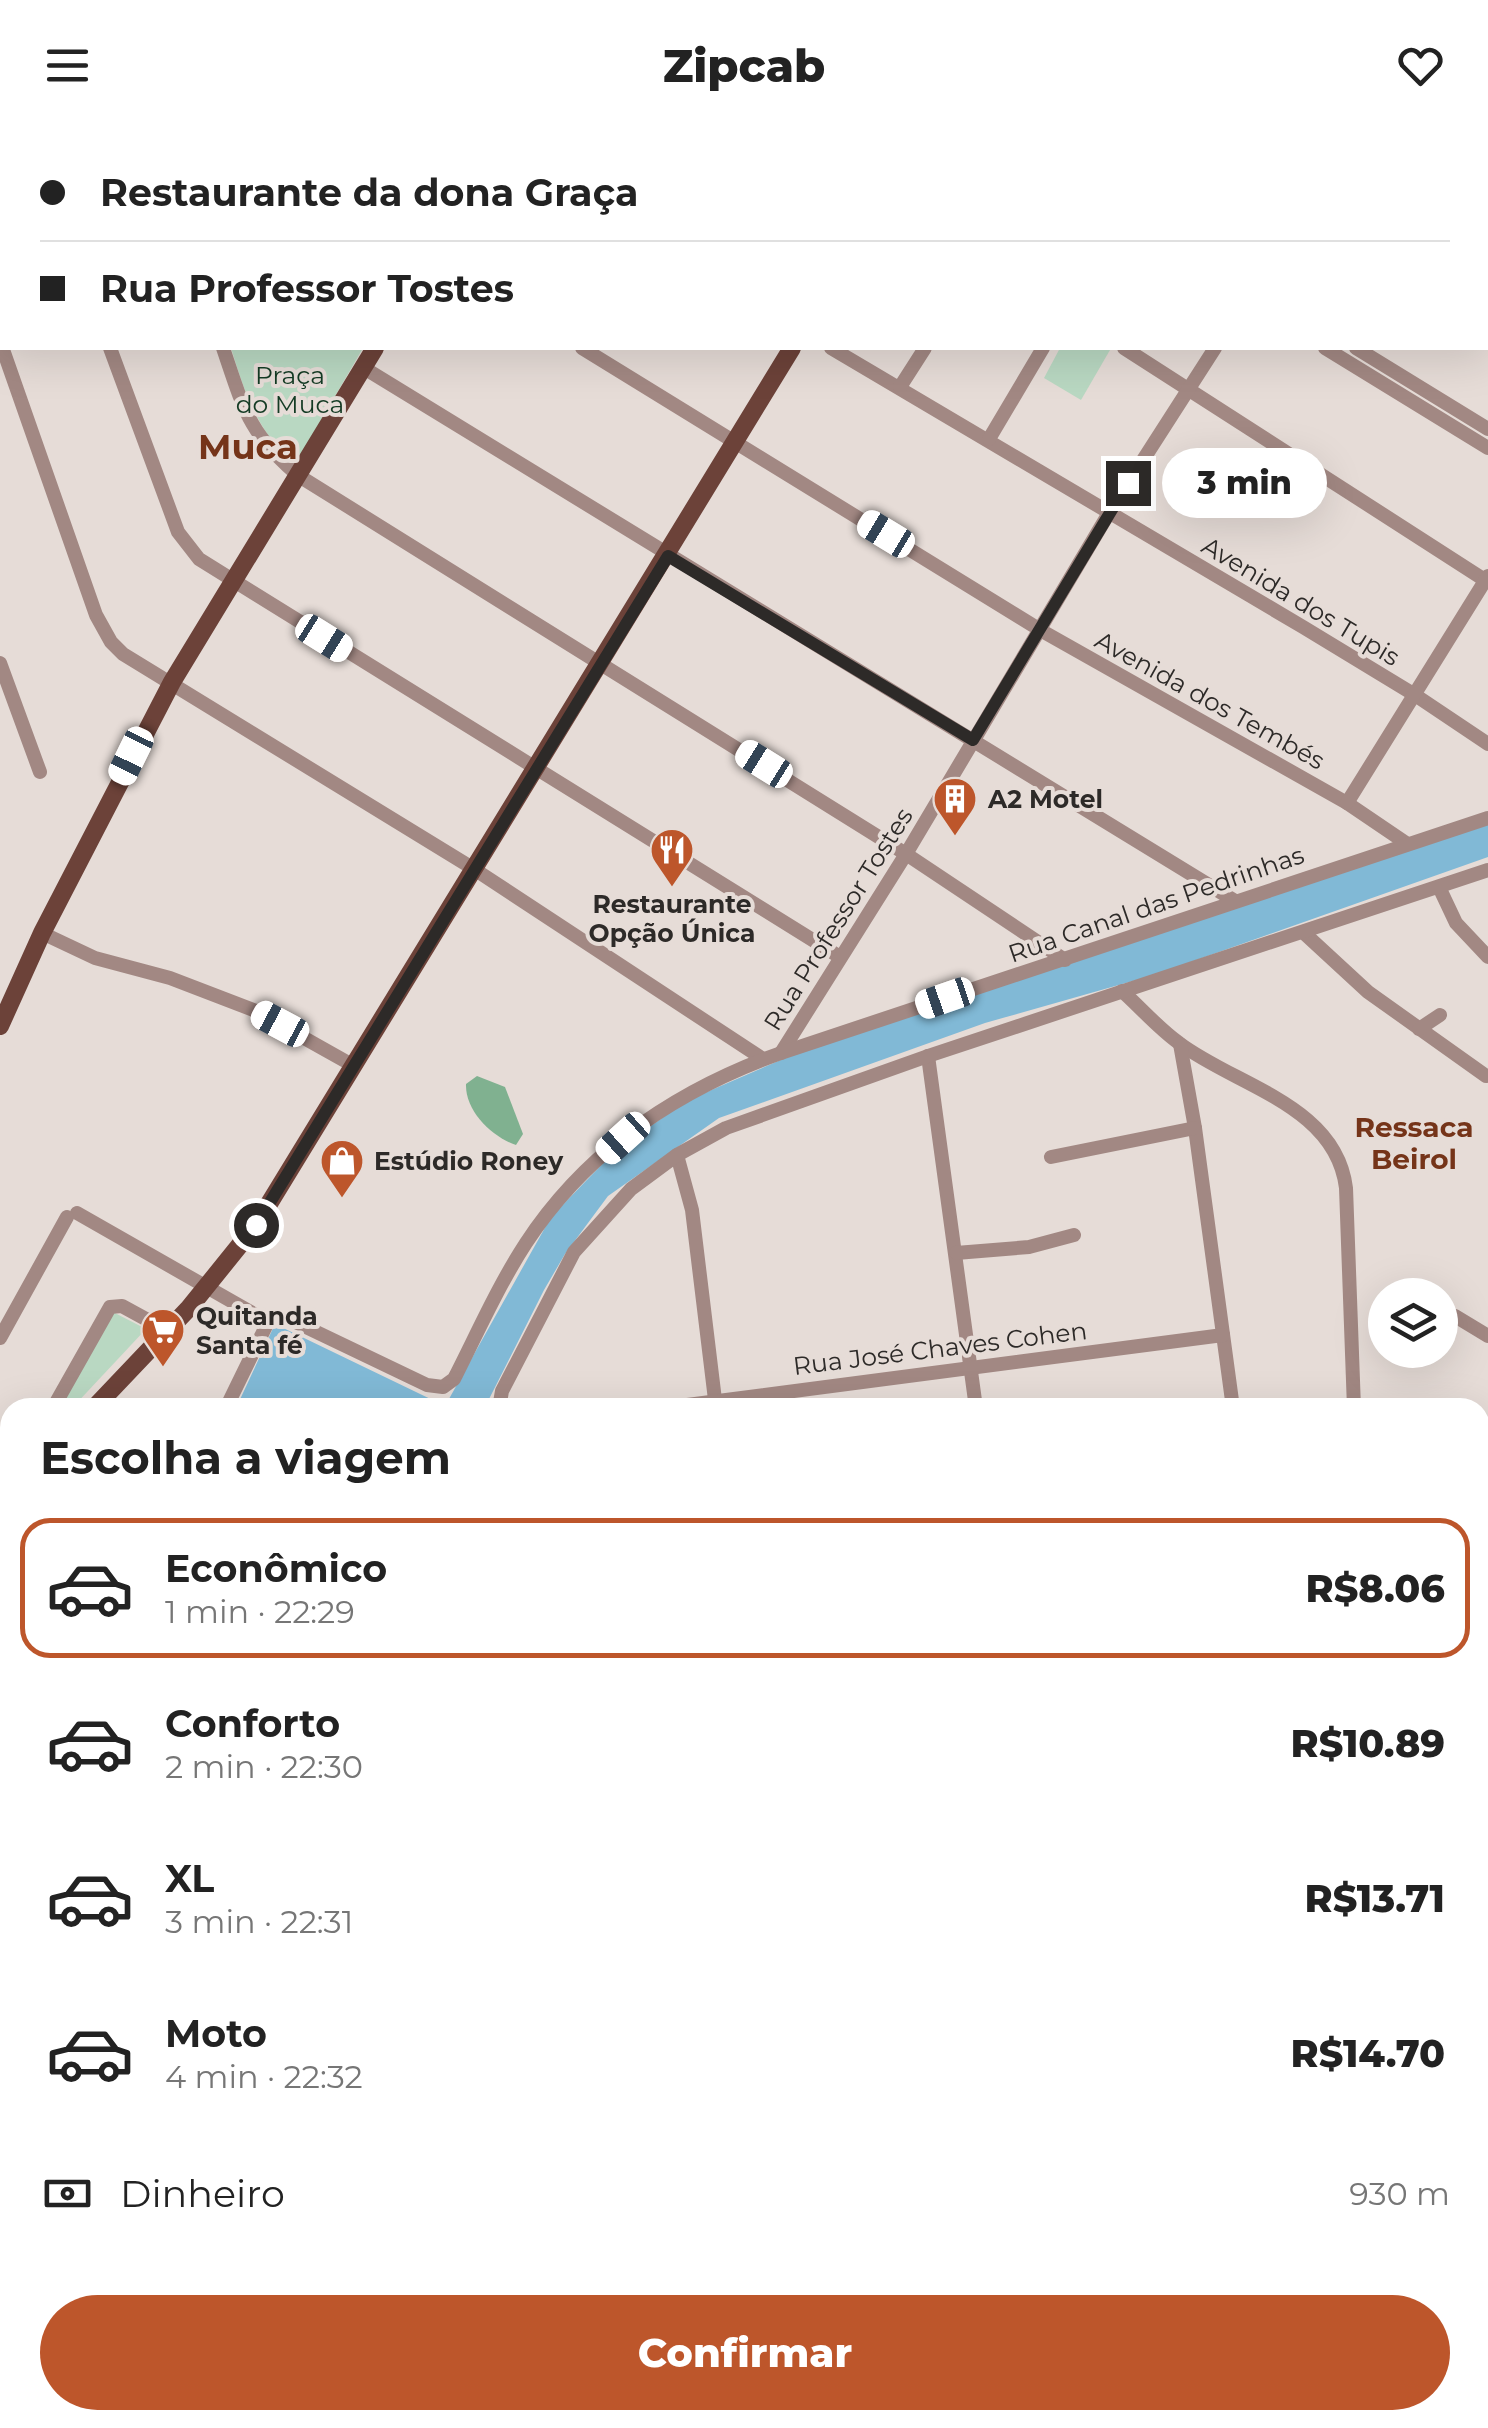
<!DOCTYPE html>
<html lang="pt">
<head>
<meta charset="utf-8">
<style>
	:root { --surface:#fff; --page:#f2f2f2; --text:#222; --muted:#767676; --line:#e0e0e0; --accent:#bd562b }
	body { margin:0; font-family:Montserrat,sans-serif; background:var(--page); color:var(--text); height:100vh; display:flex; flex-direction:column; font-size:38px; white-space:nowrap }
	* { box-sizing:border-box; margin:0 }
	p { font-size:32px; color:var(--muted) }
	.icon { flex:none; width:55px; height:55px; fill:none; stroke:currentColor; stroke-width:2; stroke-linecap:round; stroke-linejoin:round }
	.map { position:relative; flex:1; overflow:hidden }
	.drawer { position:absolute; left:0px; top:1268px; width:1490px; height:1032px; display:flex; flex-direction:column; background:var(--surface); border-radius:30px 30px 0 0; box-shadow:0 10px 40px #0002 }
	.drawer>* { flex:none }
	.guide { position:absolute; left:0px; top:0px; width:1490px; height:220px; box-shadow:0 10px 40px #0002; display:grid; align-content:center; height:220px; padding:0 40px; background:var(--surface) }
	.tools { position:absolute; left:1368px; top:1148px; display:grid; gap:20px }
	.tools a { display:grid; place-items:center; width:90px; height:90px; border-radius:50%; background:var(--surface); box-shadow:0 10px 40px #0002; font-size:50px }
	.end { position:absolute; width:45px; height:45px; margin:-22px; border:12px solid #2d2a28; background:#fff; box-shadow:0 0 0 5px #fff }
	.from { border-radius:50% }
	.bubble { position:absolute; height:70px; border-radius:35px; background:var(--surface); box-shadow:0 10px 40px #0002; font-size:32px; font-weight:800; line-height:70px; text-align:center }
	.car { position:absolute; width:30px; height:60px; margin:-30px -15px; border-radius:12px; box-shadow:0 0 8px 2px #0007; background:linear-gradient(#fff 24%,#345 0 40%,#fff 0 76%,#345 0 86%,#fff 0) }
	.guide b { display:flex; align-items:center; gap:35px; height:95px; font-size:38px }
	.guide b+b { border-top:2px solid var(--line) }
	.guide i { width:25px; height:25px; background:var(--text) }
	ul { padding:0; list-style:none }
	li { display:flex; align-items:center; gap:30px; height:140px; margin:0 20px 15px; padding:0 20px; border:5px solid transparent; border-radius:30px }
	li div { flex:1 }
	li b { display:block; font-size:38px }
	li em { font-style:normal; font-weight:800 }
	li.current { border-color:var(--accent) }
	li>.icon { width:90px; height:90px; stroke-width:1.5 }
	h2 { padding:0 40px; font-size:45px; line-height:120px }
	.pay { display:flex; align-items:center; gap:25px; height:110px; padding:0 40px; font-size:38px }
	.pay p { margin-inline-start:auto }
	.action { display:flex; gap:20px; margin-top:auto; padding:20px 40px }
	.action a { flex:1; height:115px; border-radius:60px; background:var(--accent); color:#fff; font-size:40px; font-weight:800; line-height:115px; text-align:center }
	header { display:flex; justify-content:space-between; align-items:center; height:130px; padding:0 40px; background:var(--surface); font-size:45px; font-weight:800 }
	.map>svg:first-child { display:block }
	.green { fill:#b9d8c2 }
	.forest { fill:#80b190 }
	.water { fill:#81b9d6 }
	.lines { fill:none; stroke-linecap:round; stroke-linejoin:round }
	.minor { stroke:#a28883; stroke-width:14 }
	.major { stroke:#6c4239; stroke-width:18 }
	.route { stroke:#2d2a28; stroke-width:12 }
	.labels { text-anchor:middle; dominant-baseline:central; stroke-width:8; stroke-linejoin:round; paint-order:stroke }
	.park-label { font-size:25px; fill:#143b24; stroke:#e6dcd7 }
	.street-label { font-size:25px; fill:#2d2a28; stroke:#e6dcd7 }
	.poi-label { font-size:25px; font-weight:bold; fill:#2d2a28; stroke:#e6dcd7; text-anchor:start }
	.neighbourhood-label { font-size:28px; font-weight:bold; fill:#753419; stroke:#e6dcd7 }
	.district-label { font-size:35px; font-weight:bold; fill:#753419; stroke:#e6dcd7 }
</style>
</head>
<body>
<header><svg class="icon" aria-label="menu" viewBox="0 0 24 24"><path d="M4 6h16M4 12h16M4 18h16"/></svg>Zipcab<svg class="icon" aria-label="heart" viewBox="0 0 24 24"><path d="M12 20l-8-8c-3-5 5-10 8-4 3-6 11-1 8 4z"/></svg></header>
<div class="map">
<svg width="1488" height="2298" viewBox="0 0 1488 2298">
	<rect width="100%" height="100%" fill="#e6dcd7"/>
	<g class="green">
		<path d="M231,218H363L294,337C256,296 247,270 231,218Z"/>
		<path d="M1060,218L1110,220L1081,270L1044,248Z"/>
		<path d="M113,1182L146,1199L73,1277L59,1278Z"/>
	</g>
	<path class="forest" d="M477,946L505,957L523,1004L516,1015C492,1007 465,981 466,954Z"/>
	<path class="water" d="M1488,693V727L1154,845L985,893L719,988L608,1066L565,1124L544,1160L485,1277L236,1278L275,1194L445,1276L551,1087L613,1023L686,971L790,926Z"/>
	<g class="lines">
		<g class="minor">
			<path d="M34,0L35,2"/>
			<path d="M142,0L143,2"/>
			<path d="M477,0L481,2"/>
			<path d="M788,0L792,2"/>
			<path d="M982,0L986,2"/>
			<path d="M1004,0L1008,2"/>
			<path d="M1223,0L1227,2"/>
			<path d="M1482,0L1486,2"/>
			<path d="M240,2L242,0"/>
			<path d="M649,2L650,0"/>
			<path d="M1349,2L1351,0"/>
			<path d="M0,211L96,485L111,512L123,524L474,739L763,929"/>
			<path d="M110,218L178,402L199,429L840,827"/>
			<path d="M223,218C243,277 249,305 299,346L906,724L1065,830"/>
			<path d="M582,218L1042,501L1347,673L1406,713"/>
			<path d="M831,218L1303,497L1415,565L1488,614"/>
			<path d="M1124,218L1488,452"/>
			<path d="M1325,218L1488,318"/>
			<path d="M1356,218L1488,299"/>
			<path d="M364,238L1235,771"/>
			<path d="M900,257L925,218"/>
			<path d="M989,309L1043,218"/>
			<path d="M0,533L40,642"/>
			<path d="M1347,673L1488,446"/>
			<path d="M1439,757L1456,793L1488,827"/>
			<path d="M42,803L95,828L170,848L256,881L354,936"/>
			<path d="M1304,803L1368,862L1486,946"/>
			<path d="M1122,861C1141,878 1158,898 1179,913C1236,956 1336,975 1346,1058L1354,1278"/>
			<path d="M1419,899L1440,885"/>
			<path d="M1180,914L1195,998L1233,1278"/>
			<path d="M781,923L906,724L1109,383L1215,218"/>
			<path d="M928,926L976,1278"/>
			<path d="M677,1025L692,1080L716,1278"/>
			<path d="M1051,1027L1195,998"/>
			<path d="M77,1083L268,1192"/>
			<path d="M956,1123L1029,1117L1074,1105"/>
			<path d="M1455,1186L1488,1206"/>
			<path d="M268,1192L274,1187H285L427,1255L443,1257L454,1249C477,1204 498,1156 526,1113C588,1019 677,960 781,923L1488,688"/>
			<path d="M0,1208L67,1087"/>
			<path d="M53,1278L110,1177L122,1176L166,1200"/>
			<path d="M226,1278L268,1192"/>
			<path d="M499,1278L502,1261L574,1122L631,1059L677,1025L726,998L928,926L1488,740"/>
			<path d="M664,1278L1223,1205"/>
			<path d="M1480,1334L1488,1339"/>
			<path d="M1480,1897L1488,1900"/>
			<path d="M1480,1924L1488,1914"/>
			<path d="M1480,1995L1488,1998"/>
			<path d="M190,2290L200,2298"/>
			<path d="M291,2290L300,2298"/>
			<path d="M465,2290L493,2298"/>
			<path d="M785,2290L793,2298"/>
			<path d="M0,2294L7,2298"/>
			<path d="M385,2298L388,2290"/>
			<path d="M636,2298L638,2290"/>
			<path d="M749,2298L752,2290"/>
			<path d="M865,2298L879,2290"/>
			<path d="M1062,2298L1073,2290"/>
		</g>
		<g class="major">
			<path d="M509,2L511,0"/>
			<path d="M930,2L932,0"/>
			<path d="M0,97L2,96"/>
			<path d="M0,896L42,803L172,552L375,218"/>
			<path d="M94,1278L189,1178L256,1095L792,218"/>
			<path d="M0,1375L10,1365"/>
			<path d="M0,1396L10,1400"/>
			<path d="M0,1440L10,1436"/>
			<path d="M1480,1546L1488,1545"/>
		</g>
	</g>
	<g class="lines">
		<path class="route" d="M256,1095L668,426L973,610L1128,353"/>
	</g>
	<defs>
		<symbol id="building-pin" viewBox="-11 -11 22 30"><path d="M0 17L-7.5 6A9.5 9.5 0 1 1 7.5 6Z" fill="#bd562b" stroke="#e6dcd7"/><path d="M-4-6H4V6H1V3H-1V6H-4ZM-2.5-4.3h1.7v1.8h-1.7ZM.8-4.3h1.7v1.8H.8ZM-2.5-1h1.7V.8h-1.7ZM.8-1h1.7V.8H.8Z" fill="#fff"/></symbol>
		<symbol id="restaurant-pin" viewBox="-11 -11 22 30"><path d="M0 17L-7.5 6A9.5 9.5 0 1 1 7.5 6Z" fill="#bd562b" stroke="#e6dcd7"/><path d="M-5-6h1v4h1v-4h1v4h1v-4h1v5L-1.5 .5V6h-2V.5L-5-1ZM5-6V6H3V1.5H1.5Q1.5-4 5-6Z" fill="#fff"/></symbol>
		<symbol id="shop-pin" viewBox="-11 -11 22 30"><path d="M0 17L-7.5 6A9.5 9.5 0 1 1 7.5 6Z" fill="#bd562b" stroke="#e6dcd7"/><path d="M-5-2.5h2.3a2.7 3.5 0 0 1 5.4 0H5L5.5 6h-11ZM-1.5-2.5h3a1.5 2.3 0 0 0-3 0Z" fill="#fff"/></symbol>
		<symbol id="supermarket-pin" viewBox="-11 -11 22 30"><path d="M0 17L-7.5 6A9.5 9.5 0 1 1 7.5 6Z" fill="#bd562b" stroke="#e6dcd7"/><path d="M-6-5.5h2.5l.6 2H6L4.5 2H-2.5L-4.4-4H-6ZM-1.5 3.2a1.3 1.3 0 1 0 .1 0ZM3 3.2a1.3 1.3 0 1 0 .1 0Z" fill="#fff"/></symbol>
	</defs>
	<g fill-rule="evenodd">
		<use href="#building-pin" x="930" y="644" width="50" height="68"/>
		<use href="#restaurant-pin" x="647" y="695" width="50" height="68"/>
		<use href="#shop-pin" x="317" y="1006" width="50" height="68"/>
		<use href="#supermarket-pin" x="138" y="1175" width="50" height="68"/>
	</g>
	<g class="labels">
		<g class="park-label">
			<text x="290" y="245">Praça<tspan x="290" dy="29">do Muca</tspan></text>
		</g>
		<g class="street-label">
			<text transform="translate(1301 471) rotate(31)">Avenida dos Tupis</text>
			<text transform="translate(1210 570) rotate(29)">Avenida dos Tembés</text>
			<text transform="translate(1156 774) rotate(-19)">Rua Canal das Pedrinhas</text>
			<text transform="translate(838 789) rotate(-58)">Rua Professor Tostes</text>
			<text transform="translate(940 1218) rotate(-7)">Rua José Chaves Cohen</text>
		</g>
		<g class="poi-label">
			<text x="988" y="669">A2 Motel</text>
			<text x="672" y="774" text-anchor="middle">Restaurante<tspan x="672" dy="29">Opção Única</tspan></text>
			<text x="374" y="1031">Estúdio Roney</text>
			<text x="196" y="1186">Quitanda<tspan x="196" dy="29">Santa fé</tspan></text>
		</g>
		<g class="neighbourhood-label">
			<text x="1414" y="997">Ressaca<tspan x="1414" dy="32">Beirol</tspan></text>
		</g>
		<g class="district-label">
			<text x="248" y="316">Muca</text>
		</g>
	</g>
</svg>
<div class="tools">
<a><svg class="icon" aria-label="layers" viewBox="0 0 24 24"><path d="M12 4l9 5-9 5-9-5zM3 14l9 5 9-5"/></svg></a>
</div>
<i class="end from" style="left:256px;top:1095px"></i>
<i class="end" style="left:1128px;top:353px"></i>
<div class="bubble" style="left:1162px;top:318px;width:165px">3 min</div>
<i class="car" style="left:886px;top:404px;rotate:301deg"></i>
<i class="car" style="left:324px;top:508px;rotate:122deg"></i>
<i class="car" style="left:131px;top:626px;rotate:206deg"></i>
<i class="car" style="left:764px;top:634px;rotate:302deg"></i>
<i class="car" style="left:945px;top:868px;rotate:251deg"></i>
<i class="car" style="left:280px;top:894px;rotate:298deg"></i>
<i class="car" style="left:623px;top:1008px;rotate:228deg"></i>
<div class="guide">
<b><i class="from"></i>Restaurante da dona Graça</b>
<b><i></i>Rua Professor Tostes</b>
</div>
<section class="drawer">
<h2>Escolha a viagem</h2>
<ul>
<li class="current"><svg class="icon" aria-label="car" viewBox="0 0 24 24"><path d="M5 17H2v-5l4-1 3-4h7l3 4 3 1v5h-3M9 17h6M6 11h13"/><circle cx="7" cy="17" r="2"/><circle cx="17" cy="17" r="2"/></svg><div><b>Econômico</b><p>1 min · 22:29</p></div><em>R$8.06</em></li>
<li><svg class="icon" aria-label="car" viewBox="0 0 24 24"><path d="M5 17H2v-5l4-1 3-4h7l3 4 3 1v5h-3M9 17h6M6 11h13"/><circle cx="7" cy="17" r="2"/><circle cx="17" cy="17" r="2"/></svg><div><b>Conforto</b><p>2 min · 22:30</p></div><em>R$10.89</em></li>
<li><svg class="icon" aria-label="car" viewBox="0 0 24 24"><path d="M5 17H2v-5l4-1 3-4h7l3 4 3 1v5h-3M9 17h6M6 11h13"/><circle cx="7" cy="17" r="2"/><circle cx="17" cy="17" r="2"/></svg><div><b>XL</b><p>3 min · 22:31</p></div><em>R$13.71</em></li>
<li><svg class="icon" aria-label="car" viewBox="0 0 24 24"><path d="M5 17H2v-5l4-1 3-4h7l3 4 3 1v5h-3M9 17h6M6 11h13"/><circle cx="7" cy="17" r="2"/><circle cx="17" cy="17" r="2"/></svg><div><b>Moto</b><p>4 min · 22:32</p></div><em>R$14.70</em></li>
</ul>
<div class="pay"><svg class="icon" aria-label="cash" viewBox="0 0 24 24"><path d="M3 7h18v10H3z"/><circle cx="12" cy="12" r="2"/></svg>Dinheiro<p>930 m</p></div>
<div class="action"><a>Confirmar</a></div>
</section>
</div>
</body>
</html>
